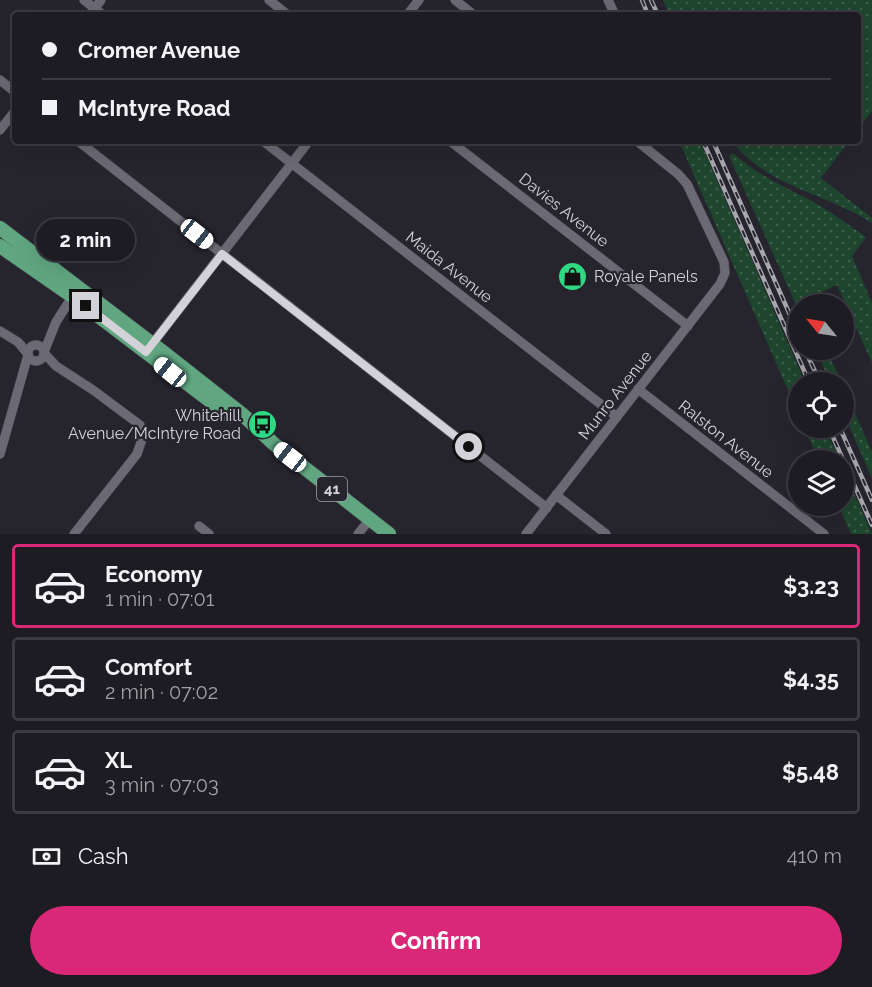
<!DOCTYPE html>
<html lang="en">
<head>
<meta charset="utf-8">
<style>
	:root { --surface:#1c1c22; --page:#29292f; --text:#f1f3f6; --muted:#a0a1a5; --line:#3a3a40; --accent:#db2777 }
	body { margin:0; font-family:Raleway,sans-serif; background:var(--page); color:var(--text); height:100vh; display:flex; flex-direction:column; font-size:22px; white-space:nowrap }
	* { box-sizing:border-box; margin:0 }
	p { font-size:20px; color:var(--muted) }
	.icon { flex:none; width:33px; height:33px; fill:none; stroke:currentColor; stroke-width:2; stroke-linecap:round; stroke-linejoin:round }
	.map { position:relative; height:534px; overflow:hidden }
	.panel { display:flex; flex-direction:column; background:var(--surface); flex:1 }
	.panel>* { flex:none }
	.hud { position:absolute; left:12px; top:12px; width:849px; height:132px; border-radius:6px; box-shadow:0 6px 24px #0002,0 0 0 2px var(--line); display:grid; align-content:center; height:132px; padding:0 30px; background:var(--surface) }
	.needle { width:39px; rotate:300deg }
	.fabs { position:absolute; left:788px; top:294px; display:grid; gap:12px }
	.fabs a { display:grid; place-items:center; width:66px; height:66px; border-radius:50%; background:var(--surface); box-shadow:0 6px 24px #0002,0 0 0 2px var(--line); font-size:30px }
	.end { position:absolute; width:27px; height:27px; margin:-14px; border:8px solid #d3d2d8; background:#111; box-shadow:0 0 0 3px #111 }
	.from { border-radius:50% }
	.bubble { position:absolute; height:42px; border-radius:21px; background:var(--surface); box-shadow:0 6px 24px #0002,0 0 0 2px var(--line); font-size:20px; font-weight:700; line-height:42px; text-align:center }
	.car { position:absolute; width:18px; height:36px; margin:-18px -9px; border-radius:8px; box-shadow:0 0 4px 2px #0007; background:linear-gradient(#fff 24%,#345 0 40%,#fff 0 76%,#345 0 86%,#fff 0) }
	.hud b { display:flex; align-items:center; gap:21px; height:57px; font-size:22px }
	.hud b+b { border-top:2px solid var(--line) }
	.hud i { width:15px; height:15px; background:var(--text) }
	ul { padding:10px 0 0; list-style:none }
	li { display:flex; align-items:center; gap:18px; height:84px; margin:0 12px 9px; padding:0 18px; border:3px solid var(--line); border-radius:6px }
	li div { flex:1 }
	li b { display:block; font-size:22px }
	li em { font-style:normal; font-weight:700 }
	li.on { border-color:var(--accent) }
	li>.icon { width:54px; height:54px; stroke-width:1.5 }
	.pay { display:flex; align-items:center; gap:15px; height:66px; padding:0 30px; font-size:22px }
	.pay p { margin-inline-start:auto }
	.button { display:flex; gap:12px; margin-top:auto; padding:12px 30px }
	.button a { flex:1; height:69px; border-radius:36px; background:var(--accent); color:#fff; font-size:24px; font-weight:700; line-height:69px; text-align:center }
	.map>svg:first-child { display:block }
	.grass { fill:url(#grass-dots) }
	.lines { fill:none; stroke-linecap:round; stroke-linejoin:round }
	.street-casing { stroke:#424248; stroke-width:10 }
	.primary-casing { stroke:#424248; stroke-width:15 }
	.street { stroke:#6b6a74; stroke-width:9 }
	.primary { stroke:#60a681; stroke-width:14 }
	.rail-casing { stroke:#a8a7ad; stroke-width:4.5 }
	.rail { stroke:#26252e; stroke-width:2; stroke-dasharray:7; stroke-linecap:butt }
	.route { stroke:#d3d2d8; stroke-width:8 }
	.labels { text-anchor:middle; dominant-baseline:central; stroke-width:4.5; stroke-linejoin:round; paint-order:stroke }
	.shield { fill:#26252e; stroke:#9f9ea5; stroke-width:1.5 }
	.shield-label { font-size:15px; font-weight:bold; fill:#d3d2d8 }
	.street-label { font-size:16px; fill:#d3d2d8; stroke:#26252e }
	.poi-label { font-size:16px; fill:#d3d2d8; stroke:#26252e; text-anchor:start }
</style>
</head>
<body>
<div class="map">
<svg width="872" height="534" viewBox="0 0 872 534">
	<defs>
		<pattern id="grass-dots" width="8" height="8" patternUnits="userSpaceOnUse" patternTransform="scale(1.5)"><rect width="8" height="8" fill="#1e462e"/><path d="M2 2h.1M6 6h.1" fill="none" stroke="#3e604c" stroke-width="1.8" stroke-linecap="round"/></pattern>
	</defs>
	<rect width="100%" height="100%" fill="#26252e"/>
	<g class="grass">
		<path d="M663,0H872V111L858,129V15H670Z"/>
		<path d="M679,141H700L805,382H798V413Z"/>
		<path d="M732,141H849L821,178L872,218V223C834,198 780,188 748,158C742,153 737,147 732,141Z"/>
		<path d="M733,153C755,173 778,184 804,197C826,208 846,223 866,237L852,256L872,303V363L837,285L806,299L808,304H798V309L729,156Z"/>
		<path d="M816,350H827L841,382H830Z"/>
		<path d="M843,386L872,452V478L843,412Z"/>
		<path d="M804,428H825L840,460H819Z"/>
		<path d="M843,468L872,534H851L839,506H843Z"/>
	</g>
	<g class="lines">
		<defs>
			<g id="street">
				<path d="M84,0L103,15"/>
				<path d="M269,0L288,15"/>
				<path d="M455,0L474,15"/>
				<path d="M608,0L615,15"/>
				<path d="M90,15L101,0"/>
				<path d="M407,15L419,0"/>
				<path d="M0,80L15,92"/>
				<path d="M0,130L15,111"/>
				<path d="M78,141L547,508"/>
				<path d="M263,141L617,417"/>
				<path d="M450,141L688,326"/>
				<path d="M0,331L18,342L28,354"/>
				<circle cx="36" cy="353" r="8"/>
				<path d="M149,348L309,141"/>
				<path d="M44,352L56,322L74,294"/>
				<path d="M44,353L56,366L93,390L140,425L143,436L137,454L74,534"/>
				<path d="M638,389L824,534"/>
				<path d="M0,454L28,355"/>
				<path d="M556,495L606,534"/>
				<path d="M199,526L209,534"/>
				<path d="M358,534L370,519"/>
				<path d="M526,534L720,284L725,273L724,262L687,184L678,174L637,141"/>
			</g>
			<g id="primary">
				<path d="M0,228L163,352L243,415L274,444L389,534"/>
				<path d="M0,246L72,296L230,416"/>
			</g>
		</defs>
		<use href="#street" class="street-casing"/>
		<use href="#primary" class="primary-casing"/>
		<use href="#street" class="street"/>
		<use href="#primary" class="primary"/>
		<defs>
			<g id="rail">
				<path d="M642,0L648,15"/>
				<path d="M651,0L658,15"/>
				<path d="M703,141L809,382"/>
				<path d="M713,141L798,333"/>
				<path d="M805,350L820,382"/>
				<path d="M829,428L872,525"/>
				<path d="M840,428L872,500"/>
			</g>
		</defs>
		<use href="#rail" class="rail-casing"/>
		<use href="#rail" class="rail"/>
	</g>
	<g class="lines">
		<path class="route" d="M86,306L146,352L222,254L469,447"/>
	</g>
	<defs>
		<symbol id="shop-disc" viewBox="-11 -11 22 22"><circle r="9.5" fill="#2fd883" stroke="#26252e"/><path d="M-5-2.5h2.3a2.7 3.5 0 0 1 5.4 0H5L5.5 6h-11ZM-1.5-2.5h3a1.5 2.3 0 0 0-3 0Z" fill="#111"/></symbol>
		<symbol id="bus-disc" viewBox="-11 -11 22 22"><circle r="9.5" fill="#2fd883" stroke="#26252e"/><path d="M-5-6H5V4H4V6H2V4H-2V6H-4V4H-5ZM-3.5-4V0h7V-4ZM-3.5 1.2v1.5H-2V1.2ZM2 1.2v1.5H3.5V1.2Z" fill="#111"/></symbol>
	</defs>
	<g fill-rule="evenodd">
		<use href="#shop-disc" x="556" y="260" width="33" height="33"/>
		<use href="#bus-disc" x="246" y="408" width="33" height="33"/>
	</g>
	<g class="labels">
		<rect class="shield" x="317" y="477" width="30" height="24" rx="4.5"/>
		<g class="shield-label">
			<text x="332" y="489">41</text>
		</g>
		<g class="street-label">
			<text transform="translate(564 210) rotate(38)">Davies Avenue</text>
			<text transform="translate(449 267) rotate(38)">Maida Avenue</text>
			<text transform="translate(615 395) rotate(-52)">Munro Avenue</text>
			<text transform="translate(726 439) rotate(38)">Ralston Avenue</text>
		</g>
		<g class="poi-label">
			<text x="594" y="276">Royale Panels</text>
			<text x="241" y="415" text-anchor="end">Whitehill<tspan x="241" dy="18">Avenue/McIntyre Road</tspan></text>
		</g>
	</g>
</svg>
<div class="fabs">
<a><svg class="needle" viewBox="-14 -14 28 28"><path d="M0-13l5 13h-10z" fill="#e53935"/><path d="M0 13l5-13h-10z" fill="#a0a1a5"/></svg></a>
<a><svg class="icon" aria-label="locate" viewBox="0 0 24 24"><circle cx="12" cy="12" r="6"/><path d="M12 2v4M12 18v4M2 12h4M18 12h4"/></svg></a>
<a><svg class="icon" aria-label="layers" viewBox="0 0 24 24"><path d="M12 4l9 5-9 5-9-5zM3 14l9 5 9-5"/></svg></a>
</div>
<i class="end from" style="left:469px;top:447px"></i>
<i class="end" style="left:86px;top:306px"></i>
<div class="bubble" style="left:36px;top:219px;width:99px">2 min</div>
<i class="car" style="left:197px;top:234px;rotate:128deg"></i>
<i class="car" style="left:170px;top:372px;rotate:309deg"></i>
<i class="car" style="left:290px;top:457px;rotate:308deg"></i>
<div class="hud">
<b><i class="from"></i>Cromer Avenue</b>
<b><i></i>McIntyre Road</b>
</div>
</div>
<section class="panel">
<ul>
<li class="on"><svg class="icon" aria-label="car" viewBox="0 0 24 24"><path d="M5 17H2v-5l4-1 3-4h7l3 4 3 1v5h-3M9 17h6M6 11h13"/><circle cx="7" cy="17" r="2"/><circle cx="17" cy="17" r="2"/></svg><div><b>Economy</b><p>1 min · 07:01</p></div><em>$3.23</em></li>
<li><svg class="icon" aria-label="car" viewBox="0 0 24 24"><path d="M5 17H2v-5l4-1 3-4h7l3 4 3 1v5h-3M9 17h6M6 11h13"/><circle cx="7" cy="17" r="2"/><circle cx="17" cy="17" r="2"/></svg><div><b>Comfort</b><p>2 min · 07:02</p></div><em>$4.35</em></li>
<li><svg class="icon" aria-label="car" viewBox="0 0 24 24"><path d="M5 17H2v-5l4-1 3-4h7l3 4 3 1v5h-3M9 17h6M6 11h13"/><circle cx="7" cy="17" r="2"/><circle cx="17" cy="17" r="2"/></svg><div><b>XL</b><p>3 min · 07:03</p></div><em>$5.48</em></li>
</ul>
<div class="pay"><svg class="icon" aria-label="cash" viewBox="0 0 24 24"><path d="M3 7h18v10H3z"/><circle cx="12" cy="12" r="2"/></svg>Cash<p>410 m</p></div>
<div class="button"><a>Confirm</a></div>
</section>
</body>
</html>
